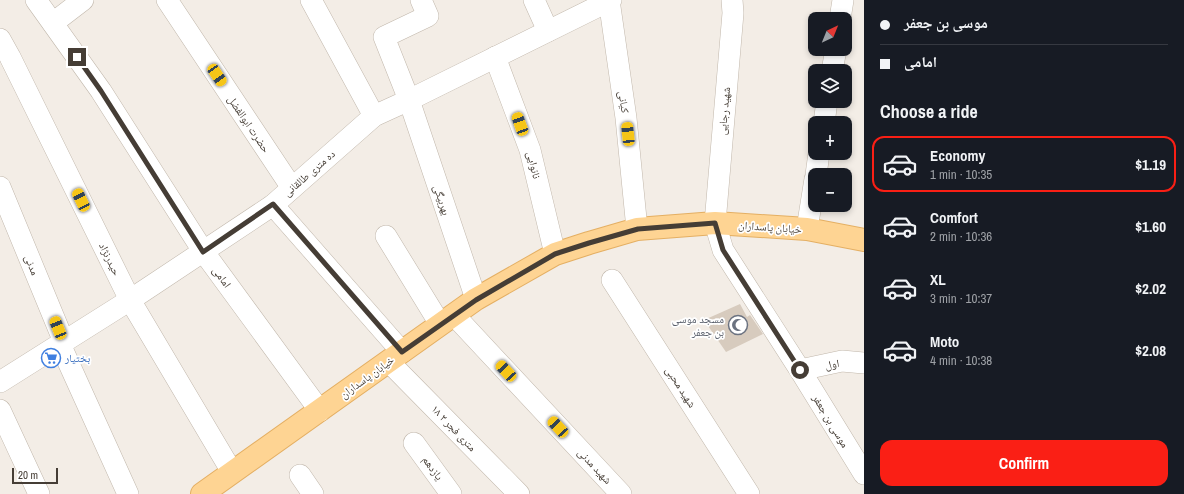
<!DOCTYPE html>
<html lang="en">
<head>
<meta charset="utf-8">
<style>
	:root { --surface:#171b24; --page:#242831; --text:#f1f3f6; --muted:#9ea1a6; --line:#363941; --accent:#fa1f15 }
	body { margin:0; font-family:"Archivo Narrow","Noto Naskh Arabic",sans-serif; background:var(--page); color:var(--text); height:100vh; display:flex; flex-direction:column; font-size:15px; white-space:nowrap }
	* { box-sizing:border-box; margin:0 }
	p { font-size:13px; color:var(--muted) }
	.icon { flex:none; width:22px; height:22px; fill:none; stroke:currentColor; stroke-width:2; stroke-linecap:round; stroke-linejoin:round }
	.map { position:relative; flex:1; overflow:hidden }
	.details { display:flex; flex-direction:column; background:var(--surface); width:320px }
	.details>* { flex:none }
	.top-card { display:grid; align-content:center; height:88px; padding:0 16px; background:var(--surface) }
	.needle { width:26px; rotate:43deg }
	.tools { position:absolute; left:808px; top:12px; display:grid; gap:8px }
	.tools a { display:grid; place-items:center; width:44px; height:44px; border-radius:8px; background:var(--surface); box-shadow:0 2px 6px #0003; font-size:20px }
	.scale { position:absolute; left:12px; bottom:10px; width:46px; box-sizing:border-box; padding-left:4px; border:2px solid #453d35; border-top:0; font-size:11px; line-height:14px; white-space:nowrap; color:#453d35; -webkit-text-stroke:3px #fff; paint-order:stroke }
	.end { position:absolute; width:18px; height:18px; margin:-9px; border:5px solid #453d35; background:#fff; box-shadow:0 0 0 2px #fff }
	.from { border-radius:50% }
	.car { position:absolute; width:12px; height:24px; margin:-12px -6px; border-radius:5px; box-shadow:0 0 3px 1px #0007; background:linear-gradient(#f5c518 24%,#345 0 40%,#f5c518 0 76%,#345 0 86%,#f5c518 0) }
	.top-card b { display:flex; align-items:center; gap:14px; height:38px; font-size:15px }
	.top-card b+b { border-top:1px solid var(--line) }
	.top-card i { width:10px; height:10px; background:var(--text) }
	ul { padding:0; list-style:none }
	li { display:flex; align-items:center; gap:12px; height:56px; margin:0 8px 6px; padding:0 8px; border:2px solid transparent; border-radius:12px }
	li div { flex:1 }
	li b { display:block; font-size:15px }
	li em { font-style:normal; font-weight:800 }
	li.selected { border-color:var(--accent) }
	li>.icon { width:36px; height:36px; stroke-width:1.5 }
	h2 { padding:0 16px; font-size:18px; line-height:48px }
	.cta { display:flex; gap:8px; margin-top:auto; padding:8px 16px }
	.cta a { flex:1; height:46px; border-radius:12px; background:var(--accent); color:#fff; font-size:16px; font-weight:800; line-height:46px; text-align:center }
	main { display:flex; flex:1; min-height:0 }
	.map>svg:first-child { display:block }
	.building { fill:#d7cbbe }
	.lines { fill:none; stroke-linecap:round; stroke-linejoin:round }
	.minor-casing { stroke:#c1b7ab; stroke-width:22 }
	.major-casing { stroke:#e4af63; stroke-width:24 }
	.minor { stroke:#fff; stroke-width:21 }
	.major { stroke:#fed493; stroke-width:22 }
	.route { stroke:#453d35; stroke-width:5 }
	.labels { text-anchor:middle; dominant-baseline:central; stroke-width:3.5; stroke-linejoin:round; paint-order:stroke }
	.street-label { font-size:11px; fill:#453d35; stroke:#fff }
	.worship-label { font-size:11px; fill:#5b616d; stroke:#fff; text-anchor:end }
	.shop-label { font-size:11px; fill:#366cbe; stroke:#fff; text-anchor:start }
</style>
</head>
<body>
<main>
<div class="map">
<svg width="864" height="494" viewBox="0 0 864 494">
	<rect width="100%" height="100%" fill="#f3ede6"/>
	<path class="building" d="M740,304L747,317L750,315L763,334L726,352L704,320Z"/>
	<g class="lines">
		<defs>
			<g id="minor">
				<path d="M36,0L101,91L203,251L320,411"/>
				<path d="M167,0L292,188"/>
				<path d="M311,0L374,116"/>
				<path d="M421,0L428,16L384,37L409,100L476,299"/>
				<path d="M534,0L548,31"/>
				<path d="M609,0L626,118L637,229"/>
				<path d="M732,0L733,13L715,223L723,250L800,370L864,474"/>
				<path d="M840,19L843,0"/>
				<path d="M53,23L83,0"/>
				<path d="M0,39L10,57L130,300L232,472"/>
				<path d="M495,57L530,150L555,254"/>
				<path d="M832,71L836,49"/>
				<path d="M824,123L827,101"/>
				<path d="M816,175L819,153"/>
				<path d="M0,187L64,342"/>
				<path d="M273,205L402,352"/>
				<path d="M807,229L815,179"/>
				<path d="M386,236L440,324"/>
				<path d="M612,280L749,494"/>
				<path d="M454,315L621,494"/>
				<path d="M60,344L128,494"/>
				<path d="M389,362L519,494"/>
				<path d="M800,370L842,361L864,363"/>
				<path d="M0,382L130,300L273,205L374,116L409,100L611,0"/>
				<path d="M0,410L39,494"/>
				<path d="M414,443L451,494"/>
				<path d="M300,475L313,494"/>
			</g>
			<path id="major" d="M202,494L476,299L555,254L589,243L637,229L715,223L807,229L864,240"/>
		</defs>
		<use href="#minor" class="minor-casing"/>
		<use href="#major" class="major-casing"/>
		<use href="#minor" class="minor"/>
		<use href="#major" class="major"/>
	</g>
	<g class="lines">
		<path class="route" d="M77,57L101,91L203,252L273,204L402,352L476,300L555,254L589,243L638,229L715,223L723,250L800,370"/>
	</g>
	<defs>
		<symbol id="mosque-ring" viewBox="-11 -11 22 22"><circle r="9.5" fill="#fff" stroke="#6b7280" stroke-width="1.5"/><path d="M3.5-4.9A6 6 0 1 0 3.5 4.9A5 5 0 1 1 3.5-4.9Z" fill="#6b7280"/></symbol>
		<symbol id="supermarket-ring" viewBox="-11 -11 22 22"><circle r="9.5" fill="#fff" stroke="#3f7fe0" stroke-width="1.5"/><path d="M-6-5.5h2.5l.6 2H6L4.5 2H-2.5L-4.4-4H-6ZM-1.5 3.2a1.3 1.3 0 1 0 .1 0ZM3 3.2a1.3 1.3 0 1 0 .1 0Z" fill="#3f7fe0"/></symbol>
	</defs>
	<g fill-rule="evenodd">
		<use href="#mosque-ring" x="727" y="314" width="22" height="22"/>
		<use href="#supermarket-ring" x="40" y="347" width="22" height="22"/>
	</g>
	<g class="labels">
		<g class="street-label">
			<text transform="translate(624 102) rotate(82)">کیانی</text>
			<text transform="translate(724 111) rotate(-85)">شهید رجایی</text>
			<text transform="translate(249 124) rotate(56)">حضرت ابوالفضل</text>
			<text transform="translate(534 165) rotate(76)">نانوایی</text>
			<text transform="translate(309 173) rotate(-41)">ده متری طالقانی</text>
			<text transform="translate(442 200) rotate(72)">بهربیگی</text>
			<text transform="translate(770 227) rotate(4)">خیابان پاسداران</text>
			<text transform="translate(110 259) rotate(64)">حیدرنژاد</text>
			<text transform="translate(32 265) rotate(68)">مدنی</text>
			<text transform="translate(222 277) rotate(54)">امامی</text>
			<text transform="translate(832 364) rotate(-10)">اول</text>
			<text transform="translate(367 377) rotate(-36)">خیابان پاسداران</text>
			<text transform="translate(681 387) rotate(57)">شهید محبی</text>
			<text transform="translate(831 421) rotate(59)">موسی بن جعفر</text>
			<text transform="translate(454 428) rotate(46)">۱۸ متری فجر ۲</text>
			<text transform="translate(595 466) rotate(47)">شهید مدنی</text>
			<text transform="translate(433 468) rotate(54)">یازدهم</text>
		</g>
		<g class="worship-label">
			<text x="724" y="319">مسجد موسی<tspan x="724" dy="13">بن جعفر</tspan></text>
		</g>
		<g class="shop-label">
			<text x="65" y="358">بختیار</text>
		</g>
	</g>
</svg>
<div class="tools">
<a><svg class="needle" viewBox="-14 -14 28 28"><path d="M0-13l5 13h-10z" fill="#e53935"/><path d="M0 13l5-13h-10z" fill="#9ea1a6"/></svg></a>
<a><svg class="icon" aria-label="layers" viewBox="0 0 24 24"><path d="M12 4l9 5-9 5-9-5zM3 14l9 5 9-5"/></svg></a>
<a>+</a>
<a>−</a>
</div>
<div class="scale">20 m</div>
<i class="end from" style="left:800px;top:370px"></i>
<i class="end" style="left:77px;top:57px"></i>
<i class="car" style="left:217px;top:75px;rotate:146deg"></i>
<i class="car" style="left:520px;top:124px;rotate:340deg"></i>
<i class="car" style="left:628px;top:134px;rotate:354deg"></i>
<i class="car" style="left:81px;top:200px;rotate:334deg"></i>
<i class="car" style="left:58px;top:328px;rotate:338deg"></i>
<i class="car" style="left:506px;top:371px;rotate:317deg"></i>
<i class="car" style="left:558px;top:427px;rotate:317deg"></i>
</div>
<section class="details">
<div class="top-card">
<b><i class="from"></i>موسی بن جعفر</b>
<b><i></i>امامی</b>
</div>
<h2>Choose a ride</h2>
<ul>
<li class="selected"><svg class="icon" aria-label="car" viewBox="0 0 24 24"><path d="M5 17H2v-5l4-1 3-4h7l3 4 3 1v5h-3M9 17h6M6 11h13"/><circle cx="7" cy="17" r="2"/><circle cx="17" cy="17" r="2"/></svg><div><b>Economy</b><p>1 min · 10:35</p></div><em>$1.19</em></li>
<li><svg class="icon" aria-label="car" viewBox="0 0 24 24"><path d="M5 17H2v-5l4-1 3-4h7l3 4 3 1v5h-3M9 17h6M6 11h13"/><circle cx="7" cy="17" r="2"/><circle cx="17" cy="17" r="2"/></svg><div><b>Comfort</b><p>2 min · 10:36</p></div><em>$1.60</em></li>
<li><svg class="icon" aria-label="car" viewBox="0 0 24 24"><path d="M5 17H2v-5l4-1 3-4h7l3 4 3 1v5h-3M9 17h6M6 11h13"/><circle cx="7" cy="17" r="2"/><circle cx="17" cy="17" r="2"/></svg><div><b>XL</b><p>3 min · 10:37</p></div><em>$2.02</em></li>
<li><svg class="icon" aria-label="car" viewBox="0 0 24 24"><path d="M5 17H2v-5l4-1 3-4h7l3 4 3 1v5h-3M9 17h6M6 11h13"/><circle cx="7" cy="17" r="2"/><circle cx="17" cy="17" r="2"/></svg><div><b>Moto</b><p>4 min · 10:38</p></div><em>$2.08</em></li>
</ul>
<div class="cta"><a>Confirm</a></div>
</section>
</main>
</body>
</html>
